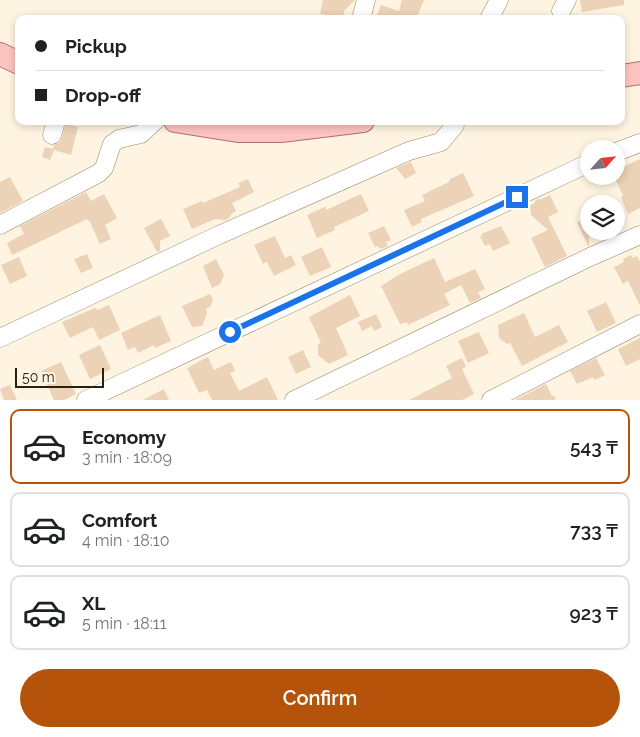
<!DOCTYPE html>
<html lang="en">
<head>
<meta charset="utf-8">
<style>
	:root { --surface:#fff; --page:#f2f2f2; --text:#202124; --muted:#757577; --line:#e0e0e0; --accent:#b45309 }
	body { margin:0; font-family:Raleway,sans-serif; background:var(--page); color:var(--text); height:100vh; display:flex; flex-direction:column; font-size:19px; white-space:nowrap }
	* { box-sizing:border-box; margin:0 }
	p { font-size:16px; color:var(--muted) }
	.icon { flex:none; width:28px; height:28px; fill:none; stroke:currentColor; stroke-width:2; stroke-linecap:round; stroke-linejoin:round }
	.map { position:relative; height:400px; overflow:hidden }
	.panel { display:flex; flex-direction:column; background:var(--surface); flex:1 }
	.panel>* { flex:none }
	.banner { position:absolute; left:15px; top:15px; width:610px; height:110px; border-radius:10px; box-shadow:0 2px 8px #0003; display:grid; align-content:center; height:110px; padding:0 20px; background:var(--surface) }
	.needle { width:32px; rotate:63deg }
	.tools { position:absolute; left:580px; top:140px; display:grid; gap:10px }
	.tools a { display:grid; place-items:center; width:45px; height:45px; border-radius:50%; background:var(--surface); box-shadow:0 2px 8px #0003; font-size:25px }
	.scale { position:absolute; left:15px; bottom:12px; width:89px; box-sizing:border-box; padding-left:5px; border:2px solid #262115; border-top:0; font-size:14px; line-height:18px; white-space:nowrap; color:#262115; -webkit-text-stroke:4px #fef4e1; paint-order:stroke }
	.end { position:absolute; width:22px; height:22px; margin:-11px; border:6px solid #1a73e8; background:#fff; box-shadow:0 0 0 2px #fff }
	.from { border-radius:50% }
	.banner b { display:flex; align-items:center; gap:18px; height:48px; font-size:19px }
	.banner b+b { border-top:1px solid var(--line) }
	.banner i { width:12px; height:12px; background:var(--text) }
	ul { padding:9px 0 0; list-style:none }
	li { display:flex; align-items:center; gap:15px; height:75px; margin:0 10px 8px; padding:0 10px; border:2px solid var(--line); border-radius:10px }
	li div { flex:1 }
	li b { display:block; font-size:19px }
	li em { font-style:normal; font-weight:600 }
	li.selected { border-color:var(--accent) }
	li>.icon { width:45px; height:45px; stroke-width:1.5 }
	.button { display:flex; gap:10px; margin-top:auto; padding:10px 20px }
	.button a { flex:1; height:58px; border-radius:30px; background:var(--accent); color:#fff; font-size:20px; font-weight:600; line-height:58px; text-align:center }
	.map>svg:first-child { display:block }
	.building { fill:#ecd2b7 }
	.lines { fill:none; stroke-linecap:round; stroke-linejoin:round }
	.minor-casing { stroke:#988a6c; stroke-width:19 }
	.major-casing { stroke:#b0716a; stroke-width:24 }
	.minor { stroke:#fff; stroke-width:18 }
	.major { stroke:#fdc4c1; stroke-width:22 }
	.route { stroke:#1a73e8; stroke-width:6 }
</style>
</head>
<body>
<div class="map">
<svg width="640" height="400" viewBox="0 0 640 400">
	<rect width="100%" height="100%" fill="#fef4e1"/>
	<g class="building">
		<path d="M323,0H355L344,11L343,18L320,14Z"/>
		<path d="M402,0H424L416,19H376L381,5L399,11Z"/>
		<path d="M580,0H624V5L582,12Z"/>
		<path d="M66,124L78,127L71,155L54,150L50,160L42,157L45,147L53,149L54,145L60,142Z"/>
		<path d="M640,159V208L628,214L621,197L623,196L616,180V170Z"/>
		<path d="M411,162L416,173L405,179L396,168Z"/>
		<path d="M463,173L474,196L421,219L422,222L412,227L404,210L425,201L422,195L449,182L450,179Z"/>
		<path d="M10,177L23,201L0,213V182Z"/>
		<path d="M248,179L254,192L232,203L236,211L232,213L229,218L225,220L215,219L192,229L183,209L202,201L203,203L240,187L238,183Z"/>
		<path d="M86,192L91,201L104,194L117,218L105,225L111,239L100,244L89,220L88,221L87,219L12,255L7,243L24,234L20,226Z"/>
		<path d="M361,194L369,211L334,227L335,230L317,238L307,215L325,207L326,210Z"/>
		<path d="M550,195L558,212L548,217L567,256L545,267L531,238L548,230L531,215L530,206L534,203L537,199H542Z"/>
		<path d="M589,217V246H588L577,222Z"/>
		<path d="M161,219L170,236L160,241V251L157,252L144,228Z"/>
		<path d="M384,226L391,240L386,242L388,246L380,249L378,246L375,247L368,233Z"/>
		<path d="M501,226L510,243L493,251L490,244L485,246L480,237L482,236L481,234Z"/>
		<path d="M275,236L285,258L291,255L296,265L274,276L267,262L263,264L254,245Z"/>
		<path d="M322,247L331,267L310,276L301,257Z"/>
		<path d="M87,254L93,268L81,273L74,259Z"/>
		<path d="M631,255L633,258L637,256L640,262V306L628,281L623,284L614,267L624,262L623,259Z"/>
		<path d="M19,257L27,276L10,284L1,265Z"/>
		<path d="M434,258L445,282L475,269L485,289L478,292L481,298L470,303L461,285L444,294L450,305L408,325L407,322L400,324L381,286L400,274Z"/>
		<path d="M216,259L224,275L220,284L212,288L203,266Z"/>
		<path d="M210,294L213,300L210,307L206,309L207,313L202,326L192,327L182,306Z"/>
		<path d="M350,295L360,316L336,328L348,355L329,364L318,355V344L321,343L309,317Z"/>
		<path d="M606,302L616,323L597,332L587,311Z"/>
		<path d="M109,305L120,330L99,340L93,327L70,338L62,322L95,308L98,310Z"/>
		<path d="M524,313L535,337L559,325L568,342L522,366L510,343L507,344L499,338L498,325Z"/>
		<path d="M376,314L382,327L374,331L372,326L362,331L358,322Z"/>
		<path d="M160,315L171,341L155,348L154,345L138,353L135,347L128,350L121,333Z"/>
		<path d="M479,332L489,353L468,363L458,341Z"/>
		<path d="M640,338V359L626,366L618,349Z"/>
		<path d="M100,345L111,369L90,379L79,355Z"/>
		<path d="M303,350L311,367L296,374L288,357Z"/>
		<path d="M208,357L214,370L231,362L235,371L230,373L239,391L267,377L278,400H212L207,390L199,393L187,368Z"/>
		<path d="M462,358L466,367L462,369L474,394L462,400H409L452,378L446,366Z"/>
		<path d="M596,358L605,375L594,380L593,377L577,384L570,371Z"/>
		<path d="M61,362L76,394L64,400H54L41,371Z"/>
		<path d="M546,384L552,396L555,397V400H515Z"/>
		<path d="M10,385L17,400H4L0,389Z"/>
		<path d="M164,389L169,400H143Z"/>
	</g>
	<g class="lines">
		<defs>
			<g id="minor">
				<path d="M561,11L567,0"/>
				<path d="M361,19L366,0"/>
				<path d="M489,19L499,0"/>
				<path d="M52,135L56,121"/>
				<path d="M616,152L640,143"/>
				<path d="M0,225L99,173L104,168L112,144L119,139L141,134L155,121"/>
				<path d="M0,338L219,235L409,151L441,142L455,125"/>
				<path d="M86,400L589,163"/>
				<path d="M294,400L590,257L640,235"/>
				<path d="M491,400L640,324"/>
			</g>
			<g id="major">
				<path d="M0,54L19,63"/>
				<path d="M621,76L640,73"/>
				<path d="M175,121L238,131H281L363,121"/>
			</g>
		</defs>
		<use href="#minor" class="minor-casing"/>
		<use href="#major" class="major-casing"/>
		<use href="#minor" class="minor"/>
		<use href="#major" class="major"/>
	</g>
	<g class="lines">
		<path class="route" d="M230,332L517,197"/>
	</g>
</svg>
<div class="tools">
<a><svg class="needle" viewBox="-14 -14 28 28"><path d="M0-13l5 13h-10z" fill="#e53935"/><path d="M0 13l5-13h-10z" fill="#757577"/></svg></a>
<a><svg class="icon" aria-label="layers" viewBox="0 0 24 24"><path d="M12 4l9 5-9 5-9-5zM3 14l9 5 9-5"/></svg></a>
</div>
<div class="scale">50 m</div>
<i class="end from" style="left:230px;top:332px"></i>
<i class="end" style="left:517px;top:197px"></i>
<div class="banner">
<b><i class="from"></i>Pickup</b>
<b><i></i>Drop-off</b>
</div>
</div>
<section class="panel">
<ul>
<li class="selected"><svg class="icon" aria-label="car" viewBox="0 0 24 24"><path d="M5 17H2v-5l4-1 3-4h7l3 4 3 1v5h-3M9 17h6M6 11h13"/><circle cx="7" cy="17" r="2"/><circle cx="17" cy="17" r="2"/></svg><div><b>Economy</b><p>3 min · 18:09</p></div><em>543 ₸</em></li>
<li><svg class="icon" aria-label="car" viewBox="0 0 24 24"><path d="M5 17H2v-5l4-1 3-4h7l3 4 3 1v5h-3M9 17h6M6 11h13"/><circle cx="7" cy="17" r="2"/><circle cx="17" cy="17" r="2"/></svg><div><b>Comfort</b><p>4 min · 18:10</p></div><em>733 ₸</em></li>
<li><svg class="icon" aria-label="car" viewBox="0 0 24 24"><path d="M5 17H2v-5l4-1 3-4h7l3 4 3 1v5h-3M9 17h6M6 11h13"/><circle cx="7" cy="17" r="2"/><circle cx="17" cy="17" r="2"/></svg><div><b>XL</b><p>5 min · 18:11</p></div><em>923 ₸</em></li>
</ul>
<div class="button"><a>Confirm</a></div>
</section>
</body>
</html>
